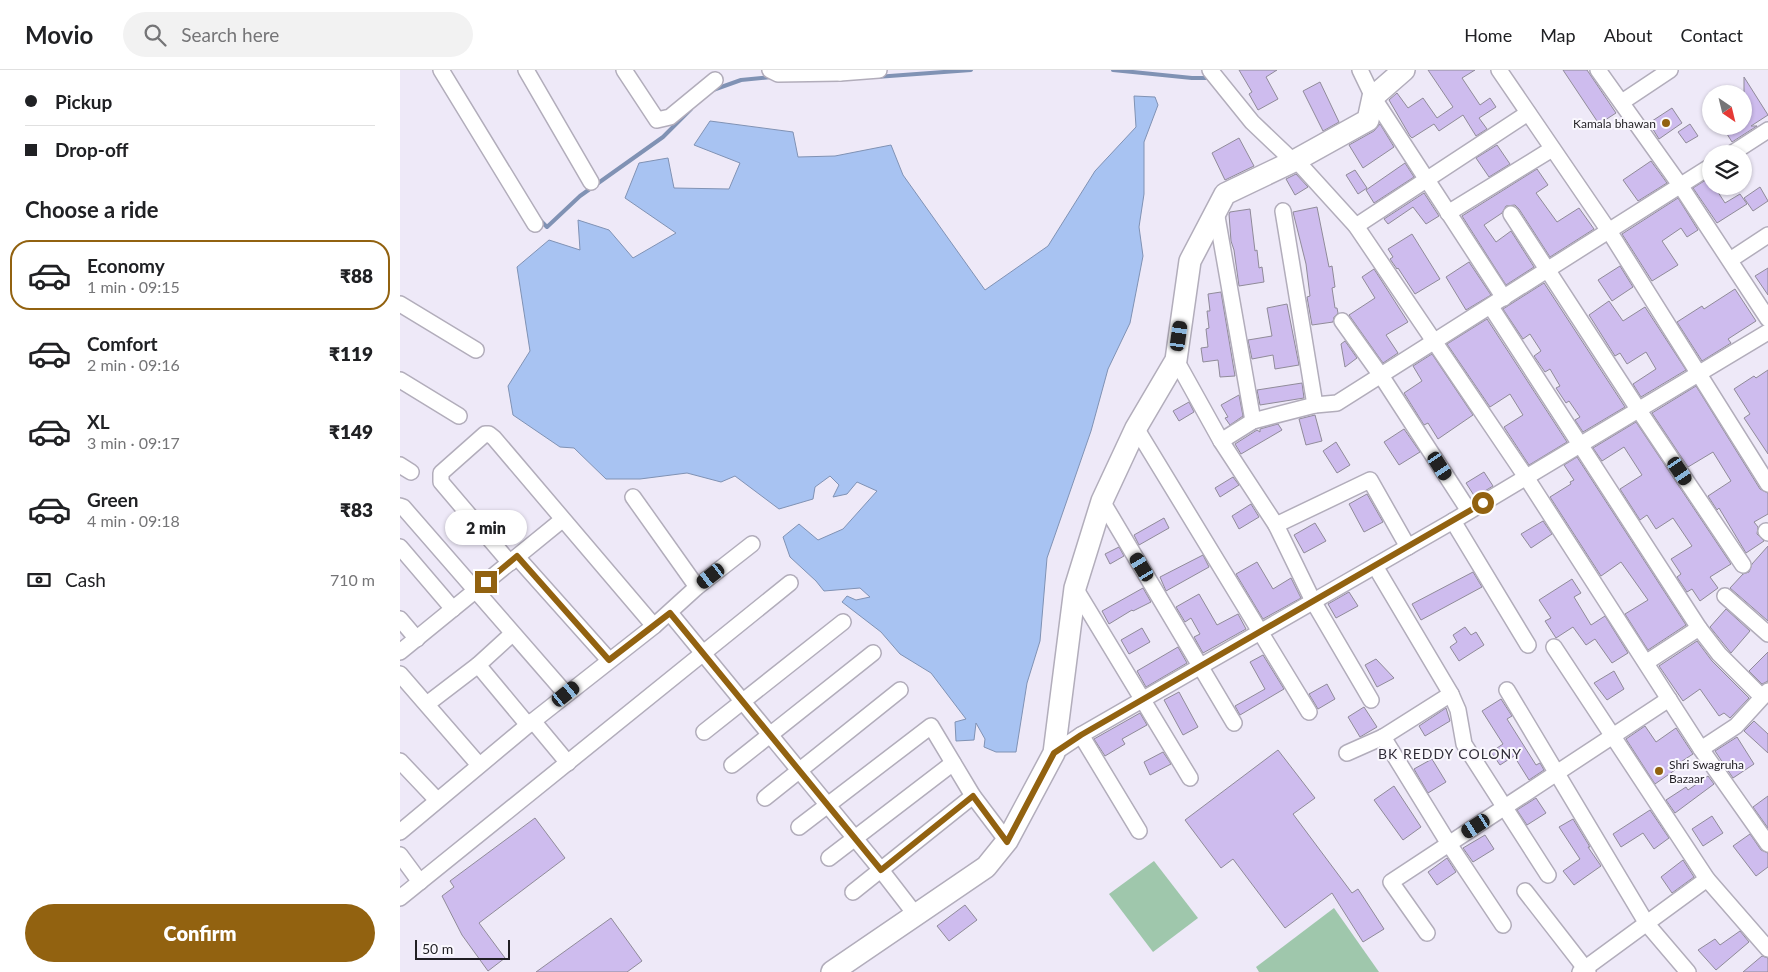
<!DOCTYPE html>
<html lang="en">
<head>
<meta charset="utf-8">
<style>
	:root { --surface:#fff; --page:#f2f2f2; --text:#202124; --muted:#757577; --line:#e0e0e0; --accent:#926210 }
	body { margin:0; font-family:Lato,sans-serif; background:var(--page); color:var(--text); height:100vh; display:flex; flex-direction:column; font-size:19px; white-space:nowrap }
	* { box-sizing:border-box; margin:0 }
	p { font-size:16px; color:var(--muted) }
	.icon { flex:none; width:28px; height:28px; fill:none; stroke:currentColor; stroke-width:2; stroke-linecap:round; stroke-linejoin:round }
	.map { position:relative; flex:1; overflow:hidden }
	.panel { display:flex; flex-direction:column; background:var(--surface); width:400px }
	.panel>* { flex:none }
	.top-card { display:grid; align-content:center; height:110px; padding:0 25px; background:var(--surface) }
	.needle { width:32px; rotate:145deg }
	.fabs { position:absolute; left:1302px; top:15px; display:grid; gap:10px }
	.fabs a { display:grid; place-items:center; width:50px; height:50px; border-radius:50%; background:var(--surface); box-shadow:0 1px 4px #0004; font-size:25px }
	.scale { position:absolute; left:15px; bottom:12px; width:95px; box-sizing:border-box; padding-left:5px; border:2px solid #211f24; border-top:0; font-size:14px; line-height:18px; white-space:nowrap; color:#211f24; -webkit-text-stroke:4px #faf8fe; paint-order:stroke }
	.end { position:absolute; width:22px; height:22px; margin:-11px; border:6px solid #926210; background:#fff; box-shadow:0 0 0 2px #fff }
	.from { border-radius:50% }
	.bubble { position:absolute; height:35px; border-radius:18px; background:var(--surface); box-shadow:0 1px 4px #0004; font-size:16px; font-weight:800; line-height:35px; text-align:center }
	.car { position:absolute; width:15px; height:30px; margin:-15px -8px; border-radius:6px; box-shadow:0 0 4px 1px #0007; background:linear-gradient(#222 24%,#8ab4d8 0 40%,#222 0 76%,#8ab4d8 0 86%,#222 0) }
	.top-card b { display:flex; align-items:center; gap:18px; height:48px; font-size:19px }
	.top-card b+b { border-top:1px solid var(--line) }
	.top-card i { width:12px; height:12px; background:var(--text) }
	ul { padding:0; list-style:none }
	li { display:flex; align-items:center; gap:15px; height:70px; margin:0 10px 8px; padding:0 15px; border:2px solid transparent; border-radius:20px }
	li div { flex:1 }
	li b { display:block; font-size:19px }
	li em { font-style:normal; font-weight:800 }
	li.current { border-color:var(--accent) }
	li>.icon { width:45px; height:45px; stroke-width:1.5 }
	h2 { padding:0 25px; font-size:22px; line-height:60px }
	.pay { display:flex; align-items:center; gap:12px; height:55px; padding:0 25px; font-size:19px }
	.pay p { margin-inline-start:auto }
	.button { display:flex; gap:10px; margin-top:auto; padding:10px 25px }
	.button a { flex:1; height:58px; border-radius:30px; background:var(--accent); color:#fff; font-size:20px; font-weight:800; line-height:58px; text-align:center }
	header { display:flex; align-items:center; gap:30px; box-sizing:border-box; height:70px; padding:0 25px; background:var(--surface); border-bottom:1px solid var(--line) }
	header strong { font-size:24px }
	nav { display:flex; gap:28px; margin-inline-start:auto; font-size:18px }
	.search { width:350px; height:45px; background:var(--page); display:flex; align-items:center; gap:12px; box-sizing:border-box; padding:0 18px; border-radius:28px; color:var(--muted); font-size:19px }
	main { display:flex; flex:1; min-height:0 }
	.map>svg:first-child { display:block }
	.green { fill:#9fc7ac }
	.water { fill:#a8c3f2; stroke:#8092b4 }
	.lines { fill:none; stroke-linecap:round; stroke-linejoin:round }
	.stream { stroke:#8092b4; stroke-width:4 }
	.building { fill:#cebcee; stroke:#908b99 }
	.street-casing { stroke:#b2adbb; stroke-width:18 }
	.secondary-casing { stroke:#b2adbb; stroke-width:24 }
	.street { stroke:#fff; stroke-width:15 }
	.secondary { stroke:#fff; stroke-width:21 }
	.route { stroke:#926210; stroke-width:6 }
	.poi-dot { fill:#926210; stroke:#faf8fe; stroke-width:2 }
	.labels { text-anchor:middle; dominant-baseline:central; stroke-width:4; stroke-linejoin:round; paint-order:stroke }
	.poi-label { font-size:12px; fill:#211f24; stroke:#faf8fe; text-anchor:end }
	.neighbourhood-label { font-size:14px; letter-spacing:1px; fill:#312d38; stroke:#faf8fe }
</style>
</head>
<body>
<header>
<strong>Movio</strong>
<div class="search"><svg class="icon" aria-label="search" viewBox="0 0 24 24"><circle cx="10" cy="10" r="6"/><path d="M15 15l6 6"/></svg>Search here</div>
<nav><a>Home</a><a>Map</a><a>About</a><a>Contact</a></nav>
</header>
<main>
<section class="panel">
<div class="top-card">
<b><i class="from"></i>Pickup</b>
<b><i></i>Drop-off</b>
</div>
<h2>Choose a ride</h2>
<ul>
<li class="current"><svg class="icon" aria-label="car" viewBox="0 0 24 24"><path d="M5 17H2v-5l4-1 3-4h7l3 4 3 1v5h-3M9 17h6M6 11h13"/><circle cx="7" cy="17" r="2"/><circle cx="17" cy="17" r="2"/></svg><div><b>Economy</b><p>1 min · 09:15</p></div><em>₹88</em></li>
<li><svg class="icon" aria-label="car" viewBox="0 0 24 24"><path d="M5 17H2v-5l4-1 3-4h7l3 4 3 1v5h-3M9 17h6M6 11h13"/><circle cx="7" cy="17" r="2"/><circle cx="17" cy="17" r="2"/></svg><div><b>Comfort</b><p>2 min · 09:16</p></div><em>₹119</em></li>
<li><svg class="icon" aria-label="car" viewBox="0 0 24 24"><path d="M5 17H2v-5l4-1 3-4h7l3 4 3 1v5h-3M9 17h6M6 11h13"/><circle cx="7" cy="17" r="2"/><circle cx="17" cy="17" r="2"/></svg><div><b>XL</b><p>3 min · 09:17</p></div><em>₹149</em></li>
<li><svg class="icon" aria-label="car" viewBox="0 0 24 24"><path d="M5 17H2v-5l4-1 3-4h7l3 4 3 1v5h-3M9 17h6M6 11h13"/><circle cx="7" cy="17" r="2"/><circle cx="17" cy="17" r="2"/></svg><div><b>Green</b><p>4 min · 09:18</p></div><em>₹83</em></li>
</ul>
<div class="pay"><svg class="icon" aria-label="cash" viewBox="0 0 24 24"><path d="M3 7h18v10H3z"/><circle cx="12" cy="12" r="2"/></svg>Cash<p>710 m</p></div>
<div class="button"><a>Confirm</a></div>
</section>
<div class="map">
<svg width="1368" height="902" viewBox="0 0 1368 902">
	<rect width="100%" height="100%" fill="#eee9f8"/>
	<g class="green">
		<path d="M754,791L798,848L753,882L709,824Z"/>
		<path d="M934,838L979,902H859L856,897Z"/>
	</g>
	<path class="water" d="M734,26L755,27L758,35L744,72V124L739,157L743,186L730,253L708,299L691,361L647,488L640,571L627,613L616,682H596L584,677L585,669L576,653L574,670L556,671L555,652L566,649L531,603L500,584L481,562L442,532L447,526L456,530L470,527L460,518L424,521L416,511L390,487L383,467L399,454L418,470L443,459L477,421L457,412L447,424L433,427L439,415L430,406L415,417L413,429L379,439L335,406L321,412L287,403L240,409H206L174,378L160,377L113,345L108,316L130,281L117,197L149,170L180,180L178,150L209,160L233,188L276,163L225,128L239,93L268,88L274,118L329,119L340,93L294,75L310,51L393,62L398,87L435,86L491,75L503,105L585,220L648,176L695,101L736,57Z"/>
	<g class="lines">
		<g class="stream">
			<path d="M713,0L792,8H810"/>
			<path d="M476,7L571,0"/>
			<path d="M313,20L341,10L372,7"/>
			<path d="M139,149L147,157L180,126L263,67L291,39"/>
		</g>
	</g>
	<g class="building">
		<path d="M839,0H877L866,7L878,29L858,40L849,24L852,22Z"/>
		<path d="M1028,0H1075L1062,8L1080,35L1090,28L1096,37L1079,48L1087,59L1076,66L1063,45L1039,61L1034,54L1012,68L1010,66L989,30L997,23L1008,38L1023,28L1037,48L1053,37Z"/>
		<path d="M1163,0H1187L1216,43L1199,54Z"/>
		<path d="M1344,7L1368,45L1351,56H1357L1332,72L1322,56H1344Z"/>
		<path d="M920,12L939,52L923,61L903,21Z"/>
		<path d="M1272,38L1282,53L1259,69L1249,53Z"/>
		<path d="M980,54L994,77L963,98L949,75L974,61Z"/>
		<path d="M1290,54L1298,66L1286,73L1278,62Z"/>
		<path d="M839,68L854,96L825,110L812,83Z"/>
		<path d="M1097,75L1110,94L1089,107L1076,88Z"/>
		<path d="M1251,91L1267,113L1238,131L1223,110Z"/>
		<path d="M1005,93L1014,107L974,133L966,120Z"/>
		<path d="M1137,99L1148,115L1136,123L1157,152L1179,138L1194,159L1150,187L1119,139L1115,135L1106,136L1102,143L1084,155L1096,172L1111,161L1134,197L1106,215L1062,146Z"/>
		<path d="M955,100L967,118L958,124L946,105Z"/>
		<path d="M896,104L908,117L895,125L886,109Z"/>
		<path d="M1309,108L1311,116H1314L1325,133L1340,124L1347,134L1317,153L1293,118Z"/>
		<path d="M1360,117L1368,131L1353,141L1344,128Z"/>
		<path d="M1024,123L1039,146L1026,154L1013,137L988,154L984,149Z"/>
		<path d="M1278,128L1298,160L1287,167L1281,158L1262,171L1278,195L1252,211L1222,164Z"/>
		<path d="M917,137L929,197L932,196L935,217L932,218L935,238H937L938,243L934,247L933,252L912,255L907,227L910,226L906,194L893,142Z"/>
		<path d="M850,139L855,181L857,180L859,198L862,197L864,212L839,216L834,180L831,171L829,144L830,142Z"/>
		<path d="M1012,164L1040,209L1015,224L998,198L997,199L990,189L993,187L988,179Z"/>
		<path d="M1069,192L1091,225L1066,240L1046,207Z"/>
		<path d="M1220,196L1233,217L1212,231L1198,210Z"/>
		<path d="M1368,198V225L1355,206Z"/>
		<path d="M974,199L1008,252L986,265L998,283L983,293L949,245L975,228L962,207Z"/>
		<path d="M1144,213L1225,337L1183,362L1175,350L1180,347L1169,331L1166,333L1156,318L1160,316L1150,299L1145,302L1134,286L1141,281L1130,264L1123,269L1103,239Z"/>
		<path d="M1335,219L1356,251L1328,269L1331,273L1302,291L1277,252L1302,236L1304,239Z"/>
		<path d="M821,222L835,306L820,307L818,290L803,292L801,278L808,277L806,259L809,258L807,241H810L808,224Z"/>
		<path d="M1209,231L1223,251L1245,237L1286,300L1241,327L1233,314L1256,299L1246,282L1227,294L1220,283L1215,286L1189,245Z"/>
		<path d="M887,234L899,295L875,299L873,285L852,289L848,270L872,266L867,238Z"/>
		<path d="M1087,249L1167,372L1129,395L1104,357L1123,345L1110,324L1090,337L1047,274Z"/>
		<path d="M945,271L957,288L945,297L941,274Z"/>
		<path d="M1032,284L1073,345L1038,369L1028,353L1024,355L1004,323L1022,311L1013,296Z"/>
		<path d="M1368,300V384L1344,348L1350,344L1334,319L1354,306L1356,308Z"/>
		<path d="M902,313L904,328L860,335L857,320Z"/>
		<path d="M1296,316L1360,419L1368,423V444L1354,452L1358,457L1357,464L1364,471L1346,483L1319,438L1317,440L1308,426L1331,411L1313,382L1288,397L1252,343Z"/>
		<path d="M839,325L843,346L830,355L825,348L828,347L821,335Z"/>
		<path d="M789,332L794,342L779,351L773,341Z"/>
		<path d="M915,345L922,371L906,375L899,349Z"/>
		<path d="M1236,352L1331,494L1310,507L1318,518L1300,531L1292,519L1287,522L1277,507L1281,504L1271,489L1292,476L1273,448L1256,459L1247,445L1240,450L1220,419L1242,405L1224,377L1202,391L1193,378Z"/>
		<path d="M878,354L882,360L841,384L835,374L857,360L860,362V359Z"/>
		<path d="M1004,359L1020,382L999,395L984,372Z"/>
		<path d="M936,372L950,395L937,403L923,381Z"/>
		<path d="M1177,387L1286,555L1248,580L1225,544L1248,530L1221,492L1201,506L1150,427L1171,414L1170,412L1174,410L1164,395Z"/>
		<path d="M1084,402L1093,416L1075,427L1066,413Z"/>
		<path d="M833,407L839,415L820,427L815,418Z"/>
		<path d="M967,424L983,452L964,462L949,434Z"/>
		<path d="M851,434L859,447L839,459L832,446Z"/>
		<path d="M764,448L769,458L739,475L734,465Z"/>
		<path d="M1143,451L1152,464L1131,478L1121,464Z"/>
		<path d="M915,453L926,471L904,483L894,465Z"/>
		<path d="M1368,476V551L1330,518L1343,504L1349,502L1352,494Z"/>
		<path d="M719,477L724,486L710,494L705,484Z"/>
		<path d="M803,485L809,497L766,521L760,507Z"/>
		<path d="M857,492L873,519L891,508L901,528L863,549L836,504Z"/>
		<path d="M1073,502L1082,517L1021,550L1012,534Z"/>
		<path d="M1172,509L1181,523L1174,527L1191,555L1205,546L1228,583L1212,593L1195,569L1186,575L1173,557L1156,568L1145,551L1151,548L1139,530Z"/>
		<path d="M743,518L751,532L733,541L732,540L709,554L702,541Z"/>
		<path d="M949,522L958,536L936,548L928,534Z"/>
		<path d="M799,524L817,555L838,544L846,559L803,583L794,567L800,564L791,548L785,552L776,537Z"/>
		<path d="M1326,539L1350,561L1331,583L1310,557Z"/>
		<path d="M1065,557L1071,565L1076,562L1084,575L1059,591L1050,577L1057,572L1053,565Z"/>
		<path d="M742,558L750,572L729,584L721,570Z"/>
		<path d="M1297,571L1312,591L1349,628L1330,648L1324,643L1319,646L1300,619L1283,631L1259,596Z"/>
		<path d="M778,577L787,593L746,617L737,601Z"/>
		<path d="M1368,582V611L1362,614L1349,601Z"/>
		<path d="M863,585L884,619L840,645L835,636L865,619L850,592Z"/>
		<path d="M976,589L994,608L977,617L965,595Z"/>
		<path d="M1214,601L1224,619L1207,630L1194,613Z"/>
		<path d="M927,614L935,629L918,639L909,624Z"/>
		<path d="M779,622L798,657L783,665L764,630Z"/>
		<path d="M1101,629L1112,646L1107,649L1136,695L1140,693L1144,700L1129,710L1114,686L1100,695L1091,682L1103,674L1082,641Z"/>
		<path d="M964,637L977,657L960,667L948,647Z"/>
		<path d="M1046,638L1050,651L1025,666L1019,656Z"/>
		<path d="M740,643L747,655L722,669L725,674L705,686L694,669Z"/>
		<path d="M1354,651L1368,664V683L1344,661Z"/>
		<path d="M1245,656L1256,672L1276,658L1293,684L1273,697L1275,700L1255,714L1226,669Z"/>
		<path d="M1337,667L1354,694L1333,708L1315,681Z"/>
		<path d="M878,680L915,728L893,744L952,823L958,819L984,859L963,872L932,823L885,858L833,789L821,798L785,750Z"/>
		<path d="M763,682L771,694L750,705L744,692Z"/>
		<path d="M1032,689L1046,712L1028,723L1014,699Z"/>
		<path d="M1308,706L1314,714L1275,743L1266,730L1286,717L1288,720Z"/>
		<path d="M994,716L1021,757L1003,770L974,730Z"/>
		<path d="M1368,726V758L1353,737Z"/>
		<path d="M1136,728L1146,743L1127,755L1117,740Z"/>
		<path d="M1250,740L1269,768L1254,779L1243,763L1221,777L1213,764Z"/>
		<path d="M1312,746L1323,763L1303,776L1292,759Z"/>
		<path d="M135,748L165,788L79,853L105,888L88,901L62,865L42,826L54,817L50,811Z"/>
		<path d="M1173,749L1190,777H1188L1201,796L1174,815L1163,801L1180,789L1159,757Z"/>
		<path d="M1350,764L1361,780L1368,783V797L1356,806L1333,776Z"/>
		<path d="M1085,765L1094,779L1073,792L1063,778Z"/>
		<path d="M1047,788L1056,802L1037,815L1028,802Z"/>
		<path d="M1283,790L1294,807L1272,823L1261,807Z"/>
		<path d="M565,835L577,850L549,871L537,856Z"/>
		<path d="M211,848L242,891L227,902H136Z"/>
		<path d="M1340,861L1349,872L1316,900L1298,880L1315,869L1320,875Z"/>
		<path d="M1362,886L1368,888V902H1343Z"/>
	</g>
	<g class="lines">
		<defs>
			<g id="street">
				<path d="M41,0L135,154"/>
				<path d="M126,0L191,112"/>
				<path d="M224,0L257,50L270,47L315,10"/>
				<path d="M370,0L378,4L440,3"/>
				<path d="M439,0L440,3L479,0"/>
				<path d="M810,0L852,52L893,91"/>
				<path d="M960,0L973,27L1104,228"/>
				<path d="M1099,0L1209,161L1368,414"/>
				<path d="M1198,0L1280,115L1368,249"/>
				<path d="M1222,32L1270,0"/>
				<path d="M1331,84L1368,60"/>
				<path d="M896,90L956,156L1126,407L1301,679L1368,774"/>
				<path d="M816,141L853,351"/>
				<path d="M883,141L915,335"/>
				<path d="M1048,143L1152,79"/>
				<path d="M1111,144L1238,339L1343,495"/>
				<path d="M956,156L1128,43"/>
				<path d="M1330,190L1368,165"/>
				<path d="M0,234L76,280"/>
				<path d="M1091,237L1299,558"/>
				<path d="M942,251L982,307L1069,441"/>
				<path d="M776,290L821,371L876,455L913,531L971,630"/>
				<path d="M0,310L59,346"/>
				<path d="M736,358L909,642"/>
				<path d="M821,371L853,351L915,335L937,333L1311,96"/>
				<path d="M0,395L11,402"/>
				<path d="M233,427L297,517"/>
				<path d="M702,431L834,653"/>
				<path d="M0,436L3,437L166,624"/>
				<path d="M1053,451L1128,575"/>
				<path d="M876,455L970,410L1008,477"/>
				<path d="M1366,461L1368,463"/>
				<path d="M0,477L53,539"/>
				<path d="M117,487L209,590"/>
				<path d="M110,493L41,412V403L85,364H89L94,368L254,556"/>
				<path d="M975,496L1051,624L1058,640L1064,674L1148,805"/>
				<path d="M675,518L790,708"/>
				<path d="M1325,526L1368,564"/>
				<path d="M270,543L481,800L515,844"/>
				<path d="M0,549L17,569"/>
				<path d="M1154,577L1307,809L1368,879"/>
				<path d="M0,582L162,450"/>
				<path d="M1247,592L1299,558L1319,584L1362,627"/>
				<path d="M78,595L128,655"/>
				<path d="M0,604L79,695"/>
				<path d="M1107,620L1247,854L1288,902"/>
				<path d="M27,634L78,595L112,564"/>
				<path d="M133,651L168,693"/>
				<path d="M304,662L443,552"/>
				<path d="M681,665L739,761"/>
				<path d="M983,667L1049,774L1103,855"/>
				<path d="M1301,679L1336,656L1368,621"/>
				<path d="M654,683L681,665L1053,451L1368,262"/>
				<path d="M947,683L983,667L1051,624"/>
				<path d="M0,691L37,730"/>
				<path d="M332,695L473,583"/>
				<path d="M365,728L500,620"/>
				<path d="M399,757L531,656L573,726L607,771"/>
				<path d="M0,762L128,655L254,556L297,517L352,474"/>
				<path d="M0,785L20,812"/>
				<path d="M429,788L553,693"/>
				<path d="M1125,821L1188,902"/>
				<path d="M453,822L573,726"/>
				<path d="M0,828L390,513"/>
				<path d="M1027,863L991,812L1269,629"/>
				<path d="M1180,902L1307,809"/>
			</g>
			<path id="secondary" d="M432,902L586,797L607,771L654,683L675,518L702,431L736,358L776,290L790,191L825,124L896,90L968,50L973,27L1004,0"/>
		</defs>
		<use href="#street" class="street-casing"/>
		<use href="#secondary" class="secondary-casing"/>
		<use href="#street" class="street"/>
		<use href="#secondary" class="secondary"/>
	</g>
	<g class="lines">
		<path class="route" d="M86,512L117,486L209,590L270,543L481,800L573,726L607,772L654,683L681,665L1083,433"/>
	</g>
	<g class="poi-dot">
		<circle cx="1266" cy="53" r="5"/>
		<circle cx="1259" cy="701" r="5"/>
	</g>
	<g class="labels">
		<g class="poi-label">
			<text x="1256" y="53">Kamala bhawan</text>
			<text x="1269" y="694" text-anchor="start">Shri Swagruha<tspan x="1269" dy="14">Bazaar</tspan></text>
		</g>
		<g class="neighbourhood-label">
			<text x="1050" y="683">BK REDDY COLONY</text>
		</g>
	</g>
</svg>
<div class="fabs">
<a><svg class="needle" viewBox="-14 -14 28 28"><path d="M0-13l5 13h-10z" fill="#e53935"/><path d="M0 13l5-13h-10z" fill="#757577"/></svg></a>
<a><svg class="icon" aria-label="layers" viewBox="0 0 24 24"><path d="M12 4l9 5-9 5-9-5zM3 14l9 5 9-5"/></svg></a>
</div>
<div class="scale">50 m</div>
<i class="end from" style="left:1083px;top:433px"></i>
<i class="end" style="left:86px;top:512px"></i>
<div class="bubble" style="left:45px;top:440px;width:82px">2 min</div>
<i class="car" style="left:779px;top:266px;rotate:8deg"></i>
<i class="car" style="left:1040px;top:396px;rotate:147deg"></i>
<i class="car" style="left:1280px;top:401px;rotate:146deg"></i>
<i class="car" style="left:742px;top:497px;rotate:329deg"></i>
<i class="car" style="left:311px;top:506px;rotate:232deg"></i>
<i class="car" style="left:166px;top:624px;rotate:51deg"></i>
<i class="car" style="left:1076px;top:756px;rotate:237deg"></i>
</div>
</main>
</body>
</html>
